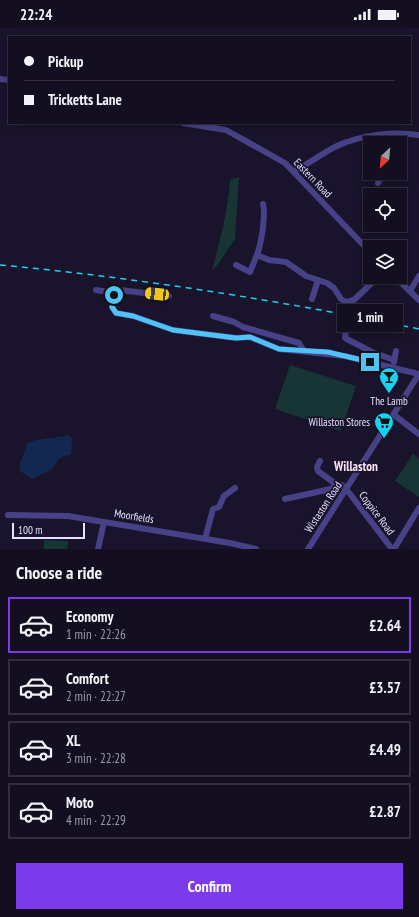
<!DOCTYPE html>
<html lang="en">
<head>
<meta charset="utf-8">
<style>
	:root { --surface:#130e20; --page:#1c1729; --text:#f1f3f6; --muted:#9d9ca5; --line:#322e3e; --accent:#7c3aed }
	body { margin:0; font-family:"PT Sans Narrow",sans-serif; background:var(--page); color:var(--text); height:100vh; display:flex; flex-direction:column; font-size:15px; white-space:nowrap }
	* { box-sizing:border-box; margin:0 }
	p { font-size:13px; color:var(--muted) }
	.icon { flex:none; width:22px; height:22px; fill:none; stroke:currentColor; stroke-width:2; stroke-linecap:round; stroke-linejoin:round }
	.map { position:relative; height:521px; overflow:hidden }
	.sheet { display:flex; flex-direction:column; background:var(--surface); flex:1 }
	.sheet>* { flex:none }
	.banner { position:absolute; left:8px; top:8px; width:403px; height:88px; border-radius:0px; box-shadow:0 2px 10px #0003,0 0 0 1px var(--line); display:grid; align-content:center; height:88px; padding:0 16px; background:var(--surface) }
	.needle { width:26px; rotate:206deg }
	.controls { position:absolute; left:363px; top:108px; display:grid; gap:8px }
	.controls a { display:grid; place-items:center; width:44px; height:44px; border-radius:0px; background:var(--surface); box-shadow:0 2px 10px #0003,0 0 0 1px var(--line); font-size:20px }
	.scale { position:absolute; left:12px; bottom:10px; width:73px; box-sizing:border-box; padding-left:4px; border:2px solid #e4e0fd; border-top:0; font-size:11px; line-height:14px; white-space:nowrap; color:#e4e0fd; -webkit-text-stroke:3px #19132b; paint-order:stroke }
	.end { position:absolute; width:18px; height:18px; margin:-9px; border:5px solid #4fc3f7; background:#111; box-shadow:0 0 0 2px #111 }
	.from { border-radius:50% }
	.bubble { position:absolute; height:28px; border-radius:0px; background:var(--surface); box-shadow:0 2px 10px #0003,0 0 0 1px var(--line); font-size:13px; font-weight:700; line-height:28px; text-align:center }
	.car { position:absolute; width:12px; height:24px; margin:-12px -6px; border-radius:5px; box-shadow:0 0 3px 1px #0007; background:linear-gradient(#f5c518 24%,#345 0 40%,#f5c518 0 76%,#345 0 86%,#f5c518 0) }
	.banner b { display:flex; align-items:center; gap:14px; height:38px; font-size:15px }
	.banner b+b { border-top:1px solid var(--line) }
	.banner i { width:10px; height:10px; background:var(--text) }
	ul { padding:0; list-style:none }
	li { display:flex; align-items:center; gap:12px; height:56px; margin:0 8px 6px; padding:0 8px; border:2px solid var(--line); border-radius:0px }
	li div { flex:1 }
	li b { display:block; font-size:15px }
	li em { font-style:normal; font-weight:700 }
	li.active { border-color:var(--accent) }
	li>.icon { width:36px; height:36px; stroke-width:1.5 }
	h2 { padding:0 16px; font-size:18px; line-height:48px }
	.action { display:flex; gap:8px; margin-top:auto; padding:8px 16px }
	.action a { flex:1; height:46px; border-radius:0px; background:var(--accent); color:#fff; font-size:16px; font-weight:700; line-height:46px; text-align:center }
	.status { display:flex; justify-content:space-between; align-items:center; height:28px; padding:0 20px; background:var(--surface); direction:ltr }
	.status svg { height:11px; fill:currentColor }
	.map>svg:first-child { display:block }
	.green { fill:#173535 }
	.water { fill:#132850 }
	.lines { fill:none; stroke-linecap:round; stroke-linejoin:round }
	.minor { stroke:#474287; stroke-width:6 }
	.rail { stroke:#18d2f0; stroke-width:1.5; stroke-dasharray:6 5; stroke-linecap:butt }
	.route { stroke:#4fc3f7; stroke-width:5 }
	.labels { text-anchor:middle; dominant-baseline:central; stroke-width:3.5; stroke-linejoin:round; paint-order:stroke }
	.street-label { font-size:11px; fill:#e4e0fd; stroke:#19132b }
	.poi-label { font-size:11px; fill:#e4e0fd; stroke:#19132b }
	.quarter-label { font-size:13px; font-weight:bold; fill:#fde2f2; stroke:#19132b }
</style>
</head>
<body>
<div class="status"><b>22:24</b><svg viewBox="0 0 49 12"><path d="M0 12V9h3v3zM5 12V6h3v6zM10 12V3h3v9zM15 12V0h3v12zM26 1h20v11H26zM47 4h2v5h-2z"/></svg></div>
<div class="map">
<svg width="419" height="521" viewBox="0 0 419 521">
	<rect width="100%" height="100%" fill="#19132b"/>
	<g class="green">
		<path d="M239,149L235,211L218,236L212,243C220,212 228,183 230,152Z"/>
		<path d="M290,337L356,358L341,403L275,381Z"/>
		<path d="M413,426L419,431V469L395,453Z"/>
		<path d="M44,512L68,513L67,521H44Z"/>
	</g>
	<path class="water" d="M69,407L72,411L71,426L59,431L52,441L32,451L20,443V435L28,415C41,409 55,411 69,407Z"/>
	<g class="lines">
		<g class="minor">
			<path d="M0,51L9,52"/>
			<path d="M183,95L226,102L285,135L370,224"/>
			<path d="M294,143C309,136 322,125 337,118C361,107 393,103 419,107"/>
			<path d="M378,155L383,145"/>
			<path d="M263,176C266,188 261,216 257,227L269,232L286,234L306,248L327,255L334,260L341,271L346,274L354,272L378,249"/>
			<path d="M236,237L250,244L257,227"/>
			<path d="M395,249L419,272"/>
			<path d="M96,262L110,264L114,267L112,279L116,285L133,288L173,302L236,310L250,309L279,321L345,328L419,346"/>
			<path d="M410,263L419,248"/>
			<path d="M114,267L120,262L169,268"/>
			<path d="M312,271L318,252"/>
			<path d="M213,288L234,294L243,299L299,315L304,323"/>
			<path d="M346,301L345,310L372,324L394,332"/>
			<path d="M394,334L396,323"/>
			<path d="M394,387L419,406"/>
			<path d="M320,433L317,439L318,443L337,457H342L347,462L392,521"/>
			<path d="M285,471L331,461L337,457"/>
			<path d="M8,487L68,488L230,515L256,521"/>
			<path d="M205,511L213,481L219,479L224,468L235,460"/>
			<path d="M98,521L104,494"/>
			<path d="M308,521L419,346"/>
			<path d="M394,521L419,480"/>
		</g>
		<path class="rail" d="M0,237C141,250 280,273 419,301"/>
	</g>
	<g class="lines">
		<path class="route" d="M114,267L112,279L116,285L133,288L173,302L236,310L250,309L279,321L328,324L370,334"/>
	</g>
	<defs>
		<symbol id="bar-pin" viewBox="-11 -11 22 30"><path d="M0 17L-7.5 6A9.5 9.5 0 1 1 7.5 6Z" fill="#18d2f0" stroke="#19132b"/><path d="M-6-5H6L.8 .8V4.5H3.5V6h-7V4.5H-.8V.8Z" fill="#111"/></symbol>
		<symbol id="supermarket-pin" viewBox="-11 -11 22 30"><path d="M0 17L-7.5 6A9.5 9.5 0 1 1 7.5 6Z" fill="#18d2f0" stroke="#19132b"/><path d="M-6-5.5h2.5l.6 2H6L4.5 2H-2.5L-4.4-4H-6ZM-1.5 3.2a1.3 1.3 0 1 0 .1 0ZM3 3.2a1.3 1.3 0 1 0 .1 0Z" fill="#111"/></symbol>
	</defs>
	<g fill-rule="evenodd">
		<use href="#bar-pin" x="378" y="338" width="22" height="30"/>
		<use href="#supermarket-pin" x="373" y="383" width="22" height="30"/>
	</g>
	<g class="labels">
		<g class="street-label">
			<text transform="translate(313 150) rotate(46)">Eastern Road</text>
			<text transform="translate(323 479) rotate(-57)">Wistaston Road</text>
			<text transform="translate(377 485) rotate(53)">Coppice Road</text>
			<text transform="translate(134 488) rotate(9)">Moorfields</text>
		</g>
		<g class="poi-label">
			<text x="389" y="373">The Lamb</text>
			<text x="370" y="394" text-anchor="end">Willaston Stores</text>
		</g>
		<g class="quarter-label">
			<text x="356" y="438">Willaston</text>
		</g>
	</g>
</svg>
<div class="controls">
<a><svg class="needle" viewBox="-14 -14 28 28"><path d="M0-13l5 13h-10z" fill="#e53935"/><path d="M0 13l5-13h-10z" fill="#9d9ca5"/></svg></a>
<a><svg class="icon" aria-label="locate" viewBox="0 0 24 24"><circle cx="12" cy="12" r="6"/><path d="M12 2v4M12 18v4M2 12h4M18 12h4"/></svg></a>
<a><svg class="icon" aria-label="layers" viewBox="0 0 24 24"><path d="M12 4l9 5-9 5-9-5zM3 14l9 5 9-5"/></svg></a>
</div>
<div class="scale">100 m</div>
<i class="end from" style="left:114px;top:267px"></i>
<i class="end" style="left:370px;top:334px"></i>
<div class="bubble" style="left:337px;top:276px;width:66px">1 min</div>
<i class="car" style="left:157px;top:266px;rotate:276deg"></i>
<div class="banner">
<b><i class="from"></i>Pickup</b>
<b><i></i>Tricketts Lane</b>
</div>
</div>
<section class="sheet">
<h2>Choose a ride</h2>
<ul>
<li class="active"><svg class="icon" aria-label="car" viewBox="0 0 24 24"><path d="M5 17H2v-5l4-1 3-4h7l3 4 3 1v5h-3M9 17h6M6 11h13"/><circle cx="7" cy="17" r="2"/><circle cx="17" cy="17" r="2"/></svg><div><b>Economy</b><p>1 min · 22:26</p></div><em>£2.64</em></li>
<li><svg class="icon" aria-label="car" viewBox="0 0 24 24"><path d="M5 17H2v-5l4-1 3-4h7l3 4 3 1v5h-3M9 17h6M6 11h13"/><circle cx="7" cy="17" r="2"/><circle cx="17" cy="17" r="2"/></svg><div><b>Comfort</b><p>2 min · 22:27</p></div><em>£3.57</em></li>
<li><svg class="icon" aria-label="car" viewBox="0 0 24 24"><path d="M5 17H2v-5l4-1 3-4h7l3 4 3 1v5h-3M9 17h6M6 11h13"/><circle cx="7" cy="17" r="2"/><circle cx="17" cy="17" r="2"/></svg><div><b>XL</b><p>3 min · 22:28</p></div><em>£4.49</em></li>
<li><svg class="icon" aria-label="car" viewBox="0 0 24 24"><path d="M5 17H2v-5l4-1 3-4h7l3 4 3 1v5h-3M9 17h6M6 11h13"/><circle cx="7" cy="17" r="2"/><circle cx="17" cy="17" r="2"/></svg><div><b>Moto</b><p>4 min · 22:29</p></div><em>£2.87</em></li>
</ul>
<div class="action"><a>Confirm</a></div>
</section>
</body>
</html>
